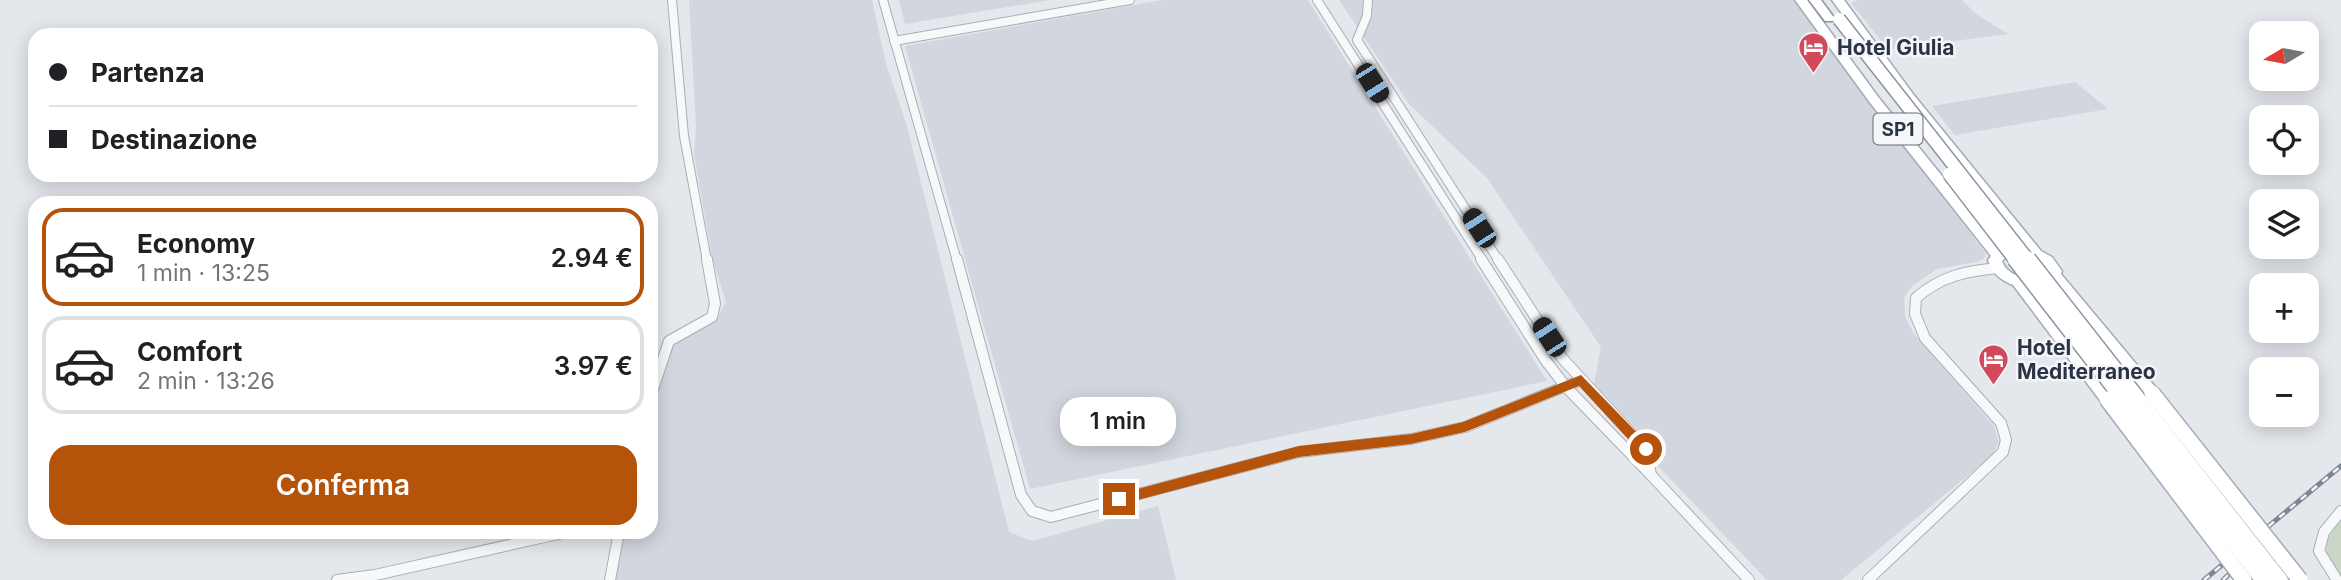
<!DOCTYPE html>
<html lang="it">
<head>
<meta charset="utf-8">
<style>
	:root { --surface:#fff; --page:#f2f2f2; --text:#202124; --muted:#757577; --line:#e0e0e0; --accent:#b45309 }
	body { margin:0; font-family:Inter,sans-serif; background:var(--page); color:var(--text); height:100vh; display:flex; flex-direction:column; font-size:26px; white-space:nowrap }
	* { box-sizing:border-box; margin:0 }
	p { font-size:23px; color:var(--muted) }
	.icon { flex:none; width:38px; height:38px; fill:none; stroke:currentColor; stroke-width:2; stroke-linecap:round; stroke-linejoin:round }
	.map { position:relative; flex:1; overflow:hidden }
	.sheet { position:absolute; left:28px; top:196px; width:630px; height:343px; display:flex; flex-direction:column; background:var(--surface); border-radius:21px; box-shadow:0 4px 18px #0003 }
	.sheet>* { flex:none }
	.hud { position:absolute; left:28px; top:28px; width:630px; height:154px; border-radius:21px; box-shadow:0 4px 18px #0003; display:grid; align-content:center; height:154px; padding:0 21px; background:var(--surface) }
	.needle { width:46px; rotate:260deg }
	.fabs { position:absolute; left:2249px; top:21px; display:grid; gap:14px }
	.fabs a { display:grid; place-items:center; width:70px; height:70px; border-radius:14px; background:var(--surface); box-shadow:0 4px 18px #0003; font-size:35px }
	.end { position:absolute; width:32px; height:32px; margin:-16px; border:9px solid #b45309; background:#fff; box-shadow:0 0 0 4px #fff }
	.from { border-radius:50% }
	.bubble { position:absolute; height:49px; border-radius:21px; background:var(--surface); box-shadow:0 4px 18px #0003; font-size:23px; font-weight:600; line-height:49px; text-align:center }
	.car { position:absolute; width:21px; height:42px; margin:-21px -10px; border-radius:9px; box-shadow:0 0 5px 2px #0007; background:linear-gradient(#222 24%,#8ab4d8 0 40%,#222 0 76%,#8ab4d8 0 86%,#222 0) }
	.hud b { display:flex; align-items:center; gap:24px; height:66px; font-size:26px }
	.hud b+b { border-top:2px solid var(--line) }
	.hud i { width:18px; height:18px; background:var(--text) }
	ul { padding:12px 0 0; list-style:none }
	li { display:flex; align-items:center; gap:21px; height:98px; margin:0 14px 10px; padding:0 7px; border:4px solid var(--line); border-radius:21px }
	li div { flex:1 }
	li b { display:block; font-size:26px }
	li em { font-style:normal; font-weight:600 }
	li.selected { border-color:var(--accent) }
	li>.icon { width:63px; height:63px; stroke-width:1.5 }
	.cta { display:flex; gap:14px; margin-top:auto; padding:14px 21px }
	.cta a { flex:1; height:80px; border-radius:21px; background:var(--accent); color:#fff; font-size:28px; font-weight:600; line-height:80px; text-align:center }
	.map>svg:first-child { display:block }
	.built { fill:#d2d6de }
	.green { fill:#c9d6c5 }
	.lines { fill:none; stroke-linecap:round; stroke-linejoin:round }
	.minor-far1-casing { stroke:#a9aeb7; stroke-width:10 }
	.minor-casing { stroke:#a9aeb7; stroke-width:12 }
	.primary-casing { stroke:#a3abb8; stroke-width:3 }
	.trunk-casing { stroke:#8b94a3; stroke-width:3 }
	.minor-far1 { stroke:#f7f8fa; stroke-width:8 }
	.minor { stroke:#f7f8fa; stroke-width:10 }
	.primary { fill:#fff; fill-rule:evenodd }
	.trunk { fill:#fff; fill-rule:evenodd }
	.rail-casing { stroke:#7d8696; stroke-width:5 }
	.rail { stroke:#f4f6f9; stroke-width:2.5; stroke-dasharray:7; stroke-linecap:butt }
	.primary-bridge-casing { stroke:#a3abb8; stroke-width:18; stroke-linecap:butt }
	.trunk-bridge-far1-casing { stroke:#8b94a3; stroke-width:15; stroke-linecap:butt }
	.trunk-bridge-casing { stroke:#8b94a3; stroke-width:18; stroke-linecap:butt }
	.primary-bridge { stroke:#fff; stroke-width:15 }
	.trunk-bridge-far1 { stroke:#fff; stroke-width:12 }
	.trunk-bridge { stroke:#fff; stroke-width:15 }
	.route { fill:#b45309 }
	.labels { text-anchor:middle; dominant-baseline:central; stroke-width:5; stroke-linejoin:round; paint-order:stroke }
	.shield { fill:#f4f6f9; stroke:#676e7b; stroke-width:2 }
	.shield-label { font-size:19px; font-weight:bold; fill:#2b3445 }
	.poi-label { font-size:21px; font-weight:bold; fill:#2b3445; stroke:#f4f6f9; text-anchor:start }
</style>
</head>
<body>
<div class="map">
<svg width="2341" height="580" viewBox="0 0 2341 580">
	<rect width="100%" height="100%" fill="#e4e7ec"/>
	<g class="built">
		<path d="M689,0H872L886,64L906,123L1009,532L1032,541L1158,506L1176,580H616L624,532H651V406L672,345L680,337L715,321L726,302L712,257L694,153L696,126Z"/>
		<path d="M899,0H1050L905,24Z"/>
		<path d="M1162,0H1308L1547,381L1030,489L905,46Z"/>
		<path d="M1339,0H1794L1986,254L1984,259L1976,262L1937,269L1912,286L1904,298L1905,317L1914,334L1993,425L1999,442L1993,455L1841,580H1767L1657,465L1653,446L1594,384L1601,347L1487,178L1409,104Z"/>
		<path d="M1857,0H1962L1976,14L2008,34L1892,49L1887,48L1851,3Z"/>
		<path d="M2075,82L2108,109L1955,135L1932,106Z"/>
	</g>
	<path class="green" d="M2341,519V580C2322,554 2321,545 2341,519Z"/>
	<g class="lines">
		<defs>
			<g id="minor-far1">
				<path d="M672,0L684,136L707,261"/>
				<path d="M883,0L957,261"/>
				<path d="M1317,0L1483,261"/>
				<path d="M1368,0L1367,16L1357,40L1499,261"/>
				<path d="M894,41L1130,0"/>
			</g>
			<g id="minor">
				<path d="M957,259L1021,495L1032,511L1051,517L1299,452L1411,439L1465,427L1581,380"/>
				<path d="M1481,259L1546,361L1566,387L1651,475L1646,449L1562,358L1498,259"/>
				<path d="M651,395L669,341L712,317L715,304L707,259"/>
				<path d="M1651,475L1749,580"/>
				<path d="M337,580L375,575L567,532"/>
				<path d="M610,580L619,532"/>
				<path d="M1868,580L2003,452L2006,440L2001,423L1925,338L1915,314L1916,298C1941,276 1966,271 1998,268"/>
				<path d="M2337,580L2319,551L2324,532L2341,511"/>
			</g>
			<g id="primary">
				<path d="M1795,0H1807L1879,98L2001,249L2007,251L2009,254L2002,261C2007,274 2018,276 2030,279L2032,283L2029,287L2112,395L2115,399L2112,403L2107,405L2102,403L2013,285C2000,280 1992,273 1988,260L1991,256L1871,104Z"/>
				<path d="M1832,0H1844L1913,94L2041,251L2052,257L2062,271L2061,274L2157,389L2160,393L2157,397L2152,399L2147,397L2053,283H2046L2044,279L2048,271C2041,261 2028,260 2022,252L2024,249L1905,100Z"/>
			</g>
			<path id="trunk" d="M1809,0H1821L1835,19L1833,21H1825Z"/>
		</defs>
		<use href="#minor-far1" class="minor-far1-casing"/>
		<use href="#minor" class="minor-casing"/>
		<use href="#primary" class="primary-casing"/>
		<use href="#trunk" class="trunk-casing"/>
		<use href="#minor-far1" class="minor-far1"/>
		<use href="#minor" class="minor"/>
		<use href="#primary" class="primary"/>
		<use href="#trunk" class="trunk"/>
		<defs>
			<g id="rail">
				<path d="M2204,580L2341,466"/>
				<path d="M2223,580L2261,544"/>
			</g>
		</defs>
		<use href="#rail" class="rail-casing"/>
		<use href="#rail" class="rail"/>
		<defs>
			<g id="primary-bridge">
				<path d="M2152,393L2300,580"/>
				<path d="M2107,399L2244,580"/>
			</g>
			<g id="trunk-bridge-far1">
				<path d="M1839,19L2029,261"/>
				<path d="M1949,174L2016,261"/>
			</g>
			<g id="trunk-bridge">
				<path d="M2015,259L2263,580"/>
				<path d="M2028,259L2280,580"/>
			</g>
		</defs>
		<use href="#primary-bridge" class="primary-bridge-casing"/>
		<use href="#trunk-bridge-far1" class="trunk-bridge-far1-casing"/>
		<use href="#trunk-bridge" class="trunk-bridge-casing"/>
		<use href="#primary-bridge" class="primary-bridge"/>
		<use href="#trunk-bridge-far1" class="trunk-bridge-far1"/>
		<use href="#trunk-bridge" class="trunk-bridge"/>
	</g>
	<path class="route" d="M1581,375L1650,446V453H1641L1579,386L1465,432L1411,444L1299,457L1119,505L1113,499L1119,494L1299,446L1411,434L1463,422Z"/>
	<defs>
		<symbol id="hotel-pin" viewBox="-11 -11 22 30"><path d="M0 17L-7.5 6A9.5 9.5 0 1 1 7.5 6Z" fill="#d1495b" stroke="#f4f6f9"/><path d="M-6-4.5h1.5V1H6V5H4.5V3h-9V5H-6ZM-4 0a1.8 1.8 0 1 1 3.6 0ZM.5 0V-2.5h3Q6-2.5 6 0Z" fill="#fff"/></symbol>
	</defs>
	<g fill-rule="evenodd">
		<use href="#hotel-pin" x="1796" y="30" width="35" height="47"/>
		<use href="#hotel-pin" x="1976" y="342" width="35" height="47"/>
	</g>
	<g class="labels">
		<rect class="shield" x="1873.5" y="113.5" width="49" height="31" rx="5"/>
		<g class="shield-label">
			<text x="1898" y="129">SP1</text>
		</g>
		<g class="poi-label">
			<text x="1837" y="47">Hotel Giulia</text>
			<text x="2017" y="347">Hotel<tspan x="2017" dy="24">Mediterraneo</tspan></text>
		</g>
	</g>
</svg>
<div class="fabs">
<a><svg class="needle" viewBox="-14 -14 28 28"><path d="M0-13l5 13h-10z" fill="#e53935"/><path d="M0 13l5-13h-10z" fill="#757577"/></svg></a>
<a><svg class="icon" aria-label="locate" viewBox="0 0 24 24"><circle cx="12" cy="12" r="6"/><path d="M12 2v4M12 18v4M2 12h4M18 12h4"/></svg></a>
<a><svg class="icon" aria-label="layers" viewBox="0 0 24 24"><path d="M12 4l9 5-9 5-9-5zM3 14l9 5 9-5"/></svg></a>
<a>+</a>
<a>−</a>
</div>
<i class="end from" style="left:1646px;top:449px"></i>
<i class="end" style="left:1119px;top:499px"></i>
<div class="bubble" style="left:1060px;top:397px;width:116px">1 min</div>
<i class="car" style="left:1372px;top:83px;rotate:148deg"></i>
<i class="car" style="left:1479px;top:228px;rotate:327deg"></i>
<i class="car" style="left:1549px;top:337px;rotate:327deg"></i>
<div class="hud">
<b><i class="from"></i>Partenza</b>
<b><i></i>Destinazione</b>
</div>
<section class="sheet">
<ul>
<li class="selected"><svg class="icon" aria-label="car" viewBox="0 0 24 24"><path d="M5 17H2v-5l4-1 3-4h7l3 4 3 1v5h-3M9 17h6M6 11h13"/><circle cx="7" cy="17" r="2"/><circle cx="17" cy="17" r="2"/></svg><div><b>Economy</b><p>1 min · 13:25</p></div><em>2.94 €</em></li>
<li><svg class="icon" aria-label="car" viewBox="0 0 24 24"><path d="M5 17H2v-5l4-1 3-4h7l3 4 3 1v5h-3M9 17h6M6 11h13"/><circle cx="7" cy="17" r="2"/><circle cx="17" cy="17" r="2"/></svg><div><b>Comfort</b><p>2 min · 13:26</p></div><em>3.97 €</em></li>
</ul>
<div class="cta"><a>Conferma</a></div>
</section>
</div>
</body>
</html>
